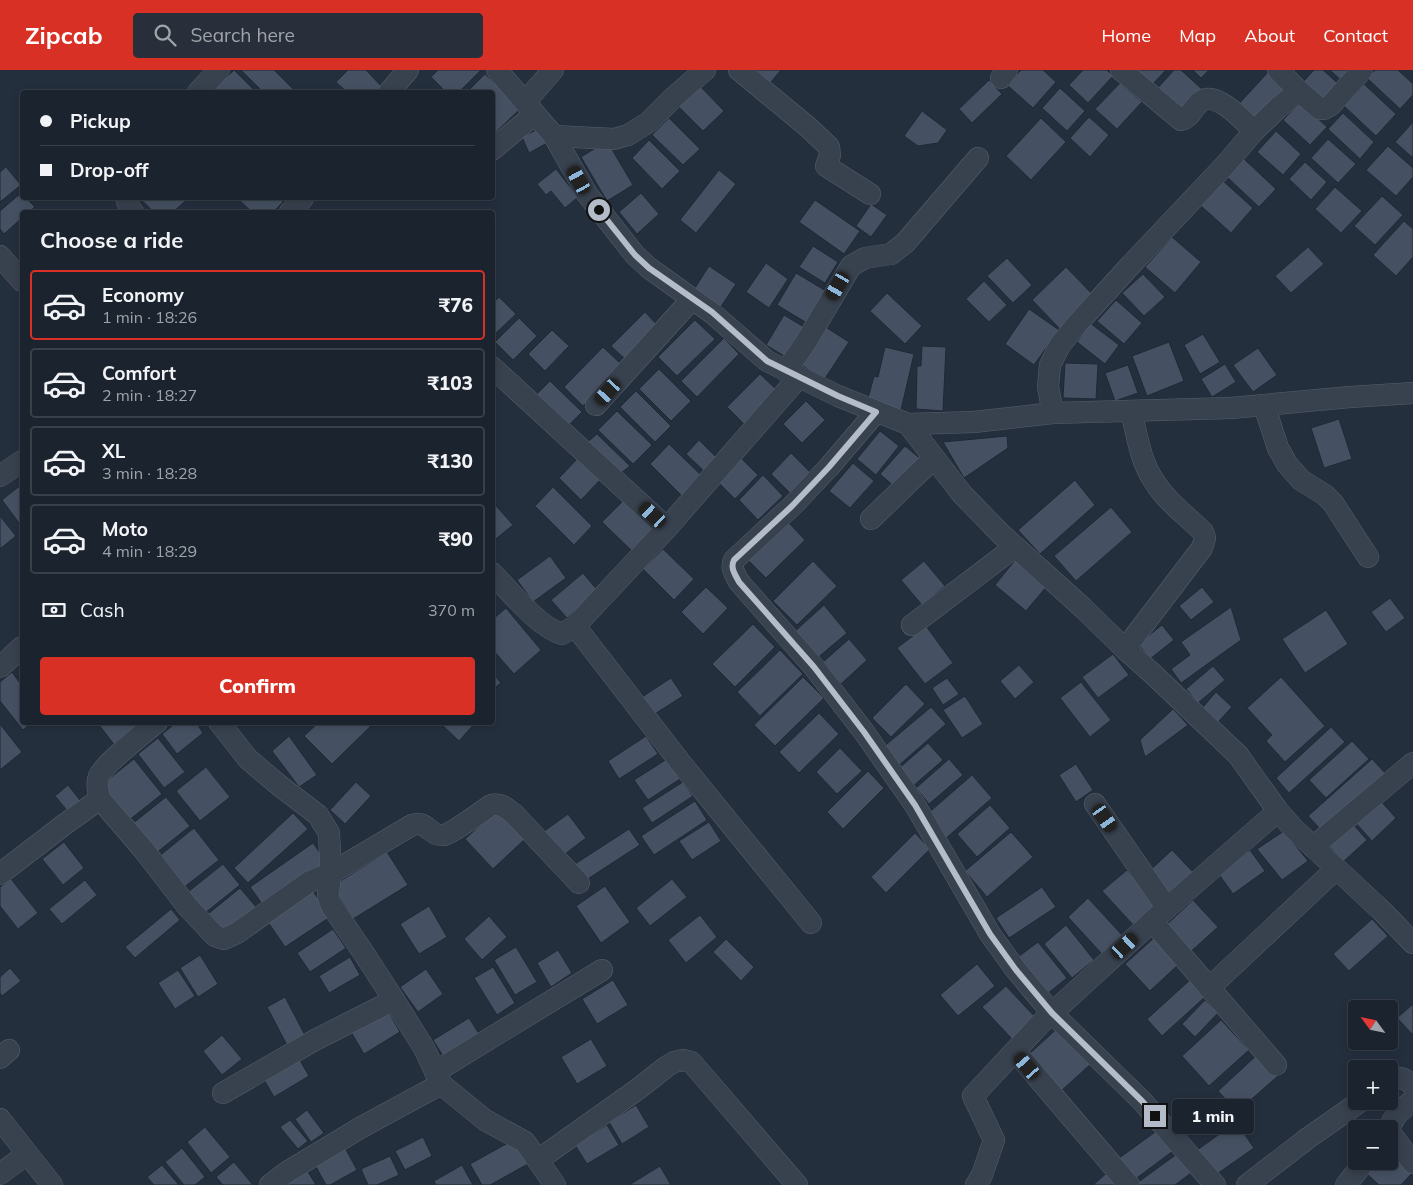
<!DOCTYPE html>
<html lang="en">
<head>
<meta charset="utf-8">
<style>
	:root { --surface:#1b232e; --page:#282f3a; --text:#f1f3f6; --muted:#a0a4aa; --line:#39404a; --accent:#d93025 }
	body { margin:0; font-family:Mulish,sans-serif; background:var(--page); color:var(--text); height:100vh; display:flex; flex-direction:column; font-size:19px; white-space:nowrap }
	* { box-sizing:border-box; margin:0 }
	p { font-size:16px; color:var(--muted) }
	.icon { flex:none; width:28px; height:28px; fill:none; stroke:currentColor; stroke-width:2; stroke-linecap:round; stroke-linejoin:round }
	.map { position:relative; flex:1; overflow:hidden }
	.drawer { position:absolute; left:20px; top:140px; width:475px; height:515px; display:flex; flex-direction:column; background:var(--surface); border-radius:5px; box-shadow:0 2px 8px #0003,0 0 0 1px var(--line) }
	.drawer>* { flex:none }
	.top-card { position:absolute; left:20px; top:20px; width:475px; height:110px; border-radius:5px; box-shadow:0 2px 8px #0003,0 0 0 1px var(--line); display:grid; align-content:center; height:110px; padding:0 20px; background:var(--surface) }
	.needle { width:32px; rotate:303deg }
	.fabs { position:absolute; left:1348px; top:930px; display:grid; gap:10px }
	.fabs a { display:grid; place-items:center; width:50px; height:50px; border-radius:5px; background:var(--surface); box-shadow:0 2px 8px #0003,0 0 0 1px var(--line); font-size:25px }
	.end { position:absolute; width:22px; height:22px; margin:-11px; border:6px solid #b4bcc9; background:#111; box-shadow:0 0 0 2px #111 }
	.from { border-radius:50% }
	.bubble { position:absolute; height:35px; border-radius:5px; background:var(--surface); box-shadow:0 2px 8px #0003,0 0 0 1px var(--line); font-size:16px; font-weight:800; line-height:35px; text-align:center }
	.car { position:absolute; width:15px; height:30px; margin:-15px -8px; border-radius:6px; box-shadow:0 0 4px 1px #0007; background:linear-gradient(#222 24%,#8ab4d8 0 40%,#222 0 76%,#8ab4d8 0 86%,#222 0) }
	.top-card b { display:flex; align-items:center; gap:18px; height:48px; font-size:19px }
	.top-card b+b { border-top:1px solid var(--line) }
	.top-card i { width:12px; height:12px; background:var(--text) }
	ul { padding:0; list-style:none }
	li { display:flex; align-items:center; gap:15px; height:70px; margin:0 10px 8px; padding:0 10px; border:2px solid var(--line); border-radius:5px }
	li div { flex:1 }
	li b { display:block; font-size:19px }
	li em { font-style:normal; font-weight:800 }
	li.current { border-color:var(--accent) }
	li>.icon { width:45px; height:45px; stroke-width:1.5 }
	h2 { padding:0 20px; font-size:22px; line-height:60px }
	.pay { display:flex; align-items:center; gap:12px; height:55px; padding:0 20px; font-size:19px }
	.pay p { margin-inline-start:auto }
	.action { display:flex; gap:10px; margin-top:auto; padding:10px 20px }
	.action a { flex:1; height:58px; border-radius:5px; background:var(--accent); color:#fff; font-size:20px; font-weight:800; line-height:58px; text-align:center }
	header { display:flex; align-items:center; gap:30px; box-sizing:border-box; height:70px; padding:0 25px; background:var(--accent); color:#fff }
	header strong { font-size:24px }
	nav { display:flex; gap:28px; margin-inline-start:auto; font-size:18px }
	.search { width:350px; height:45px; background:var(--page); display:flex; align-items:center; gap:12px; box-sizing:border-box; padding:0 18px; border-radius:5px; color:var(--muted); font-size:19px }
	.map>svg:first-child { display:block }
	.building { fill:#455162; stroke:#1f2835 }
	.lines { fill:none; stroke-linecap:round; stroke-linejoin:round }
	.street-casing { stroke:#565f6c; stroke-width:22 }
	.street { stroke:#38414e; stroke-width:21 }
	.route { stroke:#b4bcc9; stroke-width:6 }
</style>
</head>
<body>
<header>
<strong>Zipcab</strong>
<div class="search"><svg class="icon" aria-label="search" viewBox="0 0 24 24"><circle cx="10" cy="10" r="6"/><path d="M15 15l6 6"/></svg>Search here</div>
<nav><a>Home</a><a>Map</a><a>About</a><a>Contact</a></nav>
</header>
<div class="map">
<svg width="1413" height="1115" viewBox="0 0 1413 1115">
	<rect width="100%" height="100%" fill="#242f3e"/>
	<g class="building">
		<path d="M234,0L256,22H220L215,18Z"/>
		<path d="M241,0H274L293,19L290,22H263Z"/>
		<path d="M348,0H366L382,17L377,22H347L336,12Z"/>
		<path d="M438,0H481L459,22H446L431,7Z"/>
		<path d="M749,0H781L765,19Z"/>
		<path d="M1021,0H1043L1056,12L1033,38L1007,15Z"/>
		<path d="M1083,0H1107L1113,6L1088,33L1069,15Z"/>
		<path d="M1131,0H1166L1150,17Z"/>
		<path d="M1174,0H1181L1203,20L1180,44L1155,21Z"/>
		<path d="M1193,0H1209L1201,8Z"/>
		<path d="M1314,0H1323L1342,17L1326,35L1302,13Z"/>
		<path d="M1330,0H1355L1344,13Z"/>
		<path d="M1375,0H1398L1413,14V25L1400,39L1367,8Z"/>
		<path d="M1269,1L1290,20L1257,56L1236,37Z"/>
		<path d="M485,4L520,39L492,66V22H467Z"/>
		<path d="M989,10L1002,24L972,53L959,39Z"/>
		<path d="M1120,13L1142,32L1117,59L1095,39Z"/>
		<path d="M1364,14L1396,44L1376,66L1344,36Z"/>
		<path d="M699,15L724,41L703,61L678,36Z"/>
		<path d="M1060,18L1085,41L1067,61L1042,38Z"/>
		<path d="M1300,32L1327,57L1310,75L1283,50Z"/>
		<path d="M922,41L947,60L938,73L918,76L904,66Z"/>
		<path d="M1343,43L1374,72L1360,89L1328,59Z"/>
		<path d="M1089,47L1109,65L1090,87L1070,68Z"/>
		<path d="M669,48L700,79L683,95L652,65Z"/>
		<path d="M1041,48L1066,72L1031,110L1006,86Z"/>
		<path d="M1413,52V88L1395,72Z"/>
		<path d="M540,58L547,73L529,83L522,67Z"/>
		<path d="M1276,61L1301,84L1283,105L1257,82Z"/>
		<path d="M1328,69L1356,94L1338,113L1311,88Z"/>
		<path d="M649,70L680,101L662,119L632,88Z"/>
		<path d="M607,71L633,115L607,131L581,87Z"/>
		<path d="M1388,76L1413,98V107L1396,126L1366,100Z"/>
		<path d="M1244,89L1276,119L1259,137L1227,107Z"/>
		<path d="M1305,92L1327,112L1311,130L1289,109Z"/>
		<path d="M6,97L21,115L0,132V102Z"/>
		<path d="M556,99L578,127L565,138L551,121L546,125L537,114Z"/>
		<path d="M719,100L736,114L696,163L680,150Z"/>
		<path d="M1222,110L1253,138L1231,163L1200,135Z"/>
		<path d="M1335,117L1362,141L1341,163L1315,139Z"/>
		<path d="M22,122V128H26L35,137L29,142H22V148L4,164L0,159V141Z"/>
		<path d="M641,123L659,144L637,164L619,142Z"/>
		<path d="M1382,126L1403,145L1375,175L1354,156Z"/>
		<path d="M139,128H189L173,142H154Z"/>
		<path d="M237,128H279L283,132L273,142H252Z"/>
		<path d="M815,130L860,161L844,184L799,152Z"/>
		<path d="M871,134L887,145L871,167L856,156Z"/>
		<path d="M1404,151L1413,159V187L1396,206L1373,185Z"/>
		<path d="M1172,167L1201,192L1175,223L1145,197Z"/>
		<path d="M813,176L838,192L825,213L799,197Z"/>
		<path d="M1308,177L1324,194L1291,223L1275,206Z"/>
		<path d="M1007,188L1032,215L1013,233L987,206Z"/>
		<path d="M766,193L788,209L769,238L746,222Z"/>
		<path d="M709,196L736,214L720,238L693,221Z"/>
		<path d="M1066,197L1096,228L1062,261L1032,230Z"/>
		<path d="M796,203L826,221L807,253L777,235Z"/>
		<path d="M1143,204L1165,227L1144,246L1122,223Z"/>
		<path d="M984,211L1007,235L989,252L966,229Z"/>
		<path d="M887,223L922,256L905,274L870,241Z"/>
		<path d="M499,227L516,244L492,267V234Z"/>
		<path d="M1116,230L1142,253L1124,274L1097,251Z"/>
		<path d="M1029,239L1059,260L1034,295L1005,274Z"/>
		<path d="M645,242L661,259L628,292L611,276Z"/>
		<path d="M784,245L804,257L786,287L766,275Z"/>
		<path d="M519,248L537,266L513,290L495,272Z"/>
		<path d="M695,250L715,269L677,306L658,287Z"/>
		<path d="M1090,253L1119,275L1105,294L1077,272Z"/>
		<path d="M824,256L849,272L824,310L800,294Z"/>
		<path d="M552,260L569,276L545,301L528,284Z"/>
		<path d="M1203,264L1220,292L1200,304L1184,275Z"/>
		<path d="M724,268L739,284L697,327L681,311Z"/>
		<path d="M1169,272L1184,311L1147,326L1132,286Z"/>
		<path d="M922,276L946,277L943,341L916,339L917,296H921Z"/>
		<path d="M603,277L623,296L583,336L564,317Z"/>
		<path d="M885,277L914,284L901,340L867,332L874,306L878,307Z"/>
		<path d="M1258,278L1277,305L1253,322L1233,295Z"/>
		<path d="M1065,293L1098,294L1096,329L1063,328Z"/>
		<path d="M1225,294L1236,312L1212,327L1201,309Z"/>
		<path d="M1128,295L1138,323L1115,331L1105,303Z"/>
		<path d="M659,299L691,331L671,351L639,319Z"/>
		<path d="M760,304L780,323L747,357L727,337Z"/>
		<path d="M550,311L582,342L564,360L532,329Z"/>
		<path d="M636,321L671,356L655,372L620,337Z"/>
		<path d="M806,331L825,350L802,373L783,354Z"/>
		<path d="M617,341L652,375L633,394L598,360Z"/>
		<path d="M1339,349L1352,389L1324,398L1311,358Z"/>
		<path d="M880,361L899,376L876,405L857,389Z"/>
		<path d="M597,364L630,396L616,407L584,375Z"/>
		<path d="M1007,366L1008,378L964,408L943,372Z"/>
		<path d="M699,370L719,390L706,403L686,384Z"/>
		<path d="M669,374L707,411L687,431L650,394Z"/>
		<path d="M905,376L923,391L898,420L880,404Z"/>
		<path d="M791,383L812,404L792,425L771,404Z"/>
		<path d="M739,386L758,405L735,429L716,410Z"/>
		<path d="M579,387L601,409L581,430L559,408Z"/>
		<path d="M853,393L874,411L850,438L829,421Z"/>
		<path d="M763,405L783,426L758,450L739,430Z"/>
		<path d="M1075,410L1095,435L1040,484L1018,460Z"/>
		<path d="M22,414V457L2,430Z"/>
		<path d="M553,417L592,456L574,475L535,436Z"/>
		<path d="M624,430L655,462L634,483L602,452Z"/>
		<path d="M492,431L513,455L492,472Z"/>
		<path d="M1111,437L1132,462L1076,511L1054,486Z"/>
		<path d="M0,446L16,466L0,479Z"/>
		<path d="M788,452L805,470L766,508L748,490Z"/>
		<path d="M663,479L694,509L674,530L643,499Z"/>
		<path d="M550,486L566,508L533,532L517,510Z"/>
		<path d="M1016,489L1047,516L1026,541L995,515Z"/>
		<path d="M813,491L837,516L797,555L773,531Z"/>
		<path d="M924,491L945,516L922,535L901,510Z"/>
		<path d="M583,503L598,521L567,548L551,530Z"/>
		<path d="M706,517L728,538L703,564L681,542Z"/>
		<path d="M1202,517L1214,532L1191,550L1179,536Z"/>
		<path d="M1390,528L1405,548L1386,562L1371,542Z"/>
		<path d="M824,535L847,563L815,590L793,563Z"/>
		<path d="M1231,537L1241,570L1181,613L1171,599L1190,585L1181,572Z"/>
		<path d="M506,538L541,580L514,604L492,579V550Z"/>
		<path d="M1326,540L1348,574L1305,603L1282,569Z"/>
		<path d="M753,554L775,577L735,617L712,594Z"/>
		<path d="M1162,555L1174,570L1150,589L1138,574Z"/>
		<path d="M926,556L953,593L925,614L897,578Z"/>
		<path d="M849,569L867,590L841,614L822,593Z"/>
		<path d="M780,580L803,604L760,646L737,622Z"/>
		<path d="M1113,584L1129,605L1098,628L1082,607Z"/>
		<path d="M1019,595L1034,612L1015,629L1000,611Z"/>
		<path d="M1213,596L1225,610L1198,633L1186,619Z"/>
		<path d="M12,602L22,616V652H32L23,660L0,631V612Z"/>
		<path d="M492,602L501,613L492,620Z"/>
		<path d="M803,607L824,628L775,676L754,655Z"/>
		<path d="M1281,607L1325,656L1285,692L1266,671L1272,665L1247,638Z"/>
		<path d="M671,608L683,626L650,647L639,629Z"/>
		<path d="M947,608L959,624L943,635L932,618Z"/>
		<path d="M1081,612L1111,650L1090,667L1060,628Z"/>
		<path d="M906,614L925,634L891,667L872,648Z"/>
		<path d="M1216,622L1232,637L1218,652L1203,637Z"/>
		<path d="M965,626L983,654L962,668L943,640Z"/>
		<path d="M931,637L946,654L897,697L881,679Z"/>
		<path d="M1173,639L1188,655L1145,687L1140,670Z"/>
		<path d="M819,643L839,664L799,703L779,682Z"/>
		<path d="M102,652H140L116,677L99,655Z"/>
		<path d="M177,652H196L203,663L177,684L162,664Z"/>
		<path d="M319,652L347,653L375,652L332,694L304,666Z"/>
		<path d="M442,652H476L459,671L441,654Z"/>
		<path d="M0,654L22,682L0,700Z"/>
		<path d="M1331,657L1345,672L1289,723L1276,708Z"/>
		<path d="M289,666L317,705L299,717L272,681Z"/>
		<path d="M646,666L658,684L619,709L608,691Z"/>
		<path d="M158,668L185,702L164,718L138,684Z"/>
		<path d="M1352,671L1369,689L1326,728L1309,710Z"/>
		<path d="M928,673L943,690L912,717L897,700Z"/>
		<path d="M840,678L862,701L837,724L816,702Z"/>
		<path d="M134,689L162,724L128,751L100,716Z"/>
		<path d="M667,689L680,709L648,730L634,710Z"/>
		<path d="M949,689L963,705L929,734L916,718Z"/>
		<path d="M1372,689L1387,705L1324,763L1308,746Z"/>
		<path d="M1076,694L1093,720L1076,732L1059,705Z"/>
		<path d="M206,697L230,727L200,751L176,721Z"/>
		<path d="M868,701L884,718L843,759L827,742Z"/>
		<path d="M972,705L992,728L945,769L925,746Z"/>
		<path d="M356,712L371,726L345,754L330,740Z"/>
		<path d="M683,712L693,726L652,753L642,738Z"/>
		<path d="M68,715L84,735L71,745L55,726Z"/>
		<path d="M166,727L190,756L155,784L132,754Z"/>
		<path d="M1378,728L1396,748L1372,771L1354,751Z"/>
		<path d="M695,731L707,750L654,785L641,766Z"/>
		<path d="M990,735L1010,758L977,787L957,764Z"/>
		<path d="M497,740L525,769L493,799L465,769Z"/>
		<path d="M293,743L308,759L248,813L234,798Z"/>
		<path d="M568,744L586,768L561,787L543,762Z"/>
		<path d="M709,752L721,771L692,790L679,771Z"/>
		<path d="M1351,752L1367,770L1343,792L1327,774Z"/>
		<path d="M194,758L219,790L183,818L158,787Z"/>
		<path d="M629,759L640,775L586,810L575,794Z"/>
		<path d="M1284,761L1308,791L1282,810L1257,779Z"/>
		<path d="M1011,762L1033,787L987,827L965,801Z"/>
		<path d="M915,763L930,779L886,823L871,807Z"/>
		<path d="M64,772L84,798L63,815L42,789Z"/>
		<path d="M313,773L328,794L265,838L250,817Z"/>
		<path d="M1172,780L1194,803L1167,828L1146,804Z"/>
		<path d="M1250,780L1265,801L1233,824L1218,803Z"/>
		<path d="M387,782L408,815L353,849L332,816Z"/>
		<path d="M223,794L240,815L205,843L188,822Z"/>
		<path d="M1127,800L1160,836L1136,858L1102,821Z"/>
		<path d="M11,809L38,843L18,859L0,836V817Z"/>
		<path d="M672,809L687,827L650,856L636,838Z"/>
		<path d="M85,810L97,825L62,854L49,839Z"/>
		<path d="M605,816L630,852L601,873L576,836Z"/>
		<path d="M1042,817L1056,837L1009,868L996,848Z"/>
		<path d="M240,818L257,838L224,864L208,844Z"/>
		<path d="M313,821L330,847L285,877L268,852Z"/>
		<path d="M1088,828L1122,865L1102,884L1068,847Z"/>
		<path d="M1193,830L1218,857L1187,885L1163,858Z"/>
		<path d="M429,836L447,867L419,884L400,854Z"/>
		<path d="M171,839L180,850L135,888L125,877Z"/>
		<path d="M700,845L717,867L686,893L668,870Z"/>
		<path d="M489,846L507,867L482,890L464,869Z"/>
		<path d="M1372,849L1388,866L1349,901L1333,884Z"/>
		<path d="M1066,855L1094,890L1072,908L1044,874Z"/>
		<path d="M333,859L346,878L310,902L297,883Z"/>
		<path d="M1155,867L1179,894L1150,921L1125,894Z"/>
		<path d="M726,869L754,897L741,911L713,882Z"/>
		<path d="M1038,872L1067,908L1047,924L1018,887Z"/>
		<path d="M516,877L537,912L515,925L494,890Z"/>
		<path d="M558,880L572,903L551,917L537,893Z"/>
		<path d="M200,885L218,914L198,927L180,898Z"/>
		<path d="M350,887L360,905L329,923L319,906Z"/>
		<path d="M977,894L995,916L958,946L940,925Z"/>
		<path d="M493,897L515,933L497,945L474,908Z"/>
		<path d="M10,898L21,911L2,926L0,923V907Z"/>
		<path d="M426,899L443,924L418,942L400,917Z"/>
		<path d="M178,900L195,926L175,939L158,913Z"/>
		<path d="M1191,909L1206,926L1162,966L1147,949Z"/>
		<path d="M613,910L628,935L597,954L582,929Z"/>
		<path d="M1006,916L1036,948L1013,970L982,937Z"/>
		<path d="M285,927L307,969L289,979L267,937Z"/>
		<path d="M1205,930L1218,943L1195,967L1182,954Z"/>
		<path d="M1413,934V965L1397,948Z"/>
		<path d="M387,939L400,962L364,984L351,962Z"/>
		<path d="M469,948L481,967L445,989L433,970Z"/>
		<path d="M1221,950L1249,980L1209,1016L1182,986Z"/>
		<path d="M1061,955L1094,991L1060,1022L1027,986Z"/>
		<path d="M222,965L242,989L222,1005L203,981Z"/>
		<path d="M591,969L607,996L577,1014L561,987Z"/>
		<path d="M1258,984L1278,1006L1237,1042L1218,1021Z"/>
		<path d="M298,987L309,1006L274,1027L263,1008Z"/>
		<path d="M636,1035L649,1057L622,1074L609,1052Z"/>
		<path d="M307,1040L324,1063L311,1072L295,1049Z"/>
		<path d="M290,1050L308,1071L298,1079L280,1057Z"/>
		<path d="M1236,1052L1254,1078L1214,1106L1196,1081Z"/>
		<path d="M607,1055L619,1075L587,1094L575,1075Z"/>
		<path d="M205,1057L230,1087L211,1103L187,1072Z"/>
		<path d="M1158,1060L1173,1081L1130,1113L1115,1091Z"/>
		<path d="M423,1067L432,1086L405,1100L395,1081Z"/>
		<path d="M515,1069L528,1094L490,1115H482L470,1094Z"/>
		<path d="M344,1076L357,1100L330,1115H326L314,1093Z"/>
		<path d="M1391,1077L1413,1102L1401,1115H1379L1367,1104L1378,1091H1389V1079Z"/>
		<path d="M182,1078L205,1107L195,1115H184L165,1092Z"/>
		<path d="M1177,1084L1191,1103L1175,1115H1139L1137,1113Z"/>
		<path d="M390,1086L399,1105L377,1115H368L361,1099Z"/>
		<path d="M234,1092L253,1115H223L216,1107Z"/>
		<path d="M162,1095L179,1115H154L147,1107Z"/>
		<path d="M462,1095L473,1115H436L434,1111Z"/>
		<path d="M660,1096L671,1115H629Z"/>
		<path d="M307,1100L316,1115H282Z"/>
		<path d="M1109,1101L1121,1115H1093Z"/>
	</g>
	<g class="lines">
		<defs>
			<g id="street">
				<path d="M497,0L554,66L587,124L635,185L649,198L712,243L767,291L838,326L908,354L962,424L1001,464L1083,538L1125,579L1154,605L1238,685L1278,741L1293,758L1383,842L1413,873"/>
				<path d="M739,0L808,57L829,77L830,85L826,96L870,124"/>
				<path d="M1121,0L1181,50C1190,48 1193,38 1200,32C1215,19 1244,51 1254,61"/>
				<path d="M1278,0L1299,21"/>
				<path d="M1001,8L1007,0"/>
				<path d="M198,22L219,0"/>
				<path d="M389,22L408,0"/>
				<path d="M525,32L553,0"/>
				<path d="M554,66L614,69L628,65L649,52L674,27L705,0"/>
				<path d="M492,80L535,44"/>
				<path d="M126,128L129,137L133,142"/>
				<path d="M290,142L303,128"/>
				<path d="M0,186L22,211"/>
				<path d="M492,297L667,458"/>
				<path d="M786,301L806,272L851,196L865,188L891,184L905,173L978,88"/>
				<path d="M596,335L692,229"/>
				<path d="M1264,335L1278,378L1287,394L1301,410L1325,425L1333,433L1368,487"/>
				<path d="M876,342L829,397L792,436L734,490C730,498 735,504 739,512L814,597L864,662L915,735L990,864L1016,900L1052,943L1142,1031L1215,1115"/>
				<path d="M1053,343L1048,317L1050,295L1060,275L1078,253L1127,199L1227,93L1254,61L1278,38L1299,21L1320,39H1324L1331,35L1362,0"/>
				<path d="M908,354L974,352L1053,343L1231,338L1350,327L1413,323"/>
				<path d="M0,406L22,391"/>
				<path d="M871,449L934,388"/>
				<path d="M492,503C511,522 538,557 562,564L575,556L667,458L799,307"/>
				<path d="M912,555L1015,477"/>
				<path d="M575,556L680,692L811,853"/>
				<path d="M1125,579L1202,478L1205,468L1203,462C1187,446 1166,431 1154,411C1140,391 1137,364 1131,341"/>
				<path d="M0,597L22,577"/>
				<path d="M157,652C144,663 105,693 99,706C96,713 98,722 100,729L143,779L187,836L215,866L224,869L237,863L309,812L331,803L412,755C424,751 426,759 436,764C438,765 442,765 444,765C453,763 481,742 491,735C501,733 506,738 514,744L579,813"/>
				<path d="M219,652L248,689L280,716L318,745L329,763L331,803L328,826L331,835L365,885L394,930L424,978L441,1014L485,1050L525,1072L555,1115"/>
				<path d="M1095,734L1167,838"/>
				<path d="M1313,777L1413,693"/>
				<path d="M0,804L65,754L100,729"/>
				<path d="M1152,851L1276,995"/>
				<path d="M1209,918L1336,799"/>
				<path d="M1015,981L1129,1115"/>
				<path d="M0,988L9,980"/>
				<path d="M435,1002L602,900"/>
				<path d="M1389,1012C1398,1005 1405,1008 1413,1015"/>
				<path d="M223,1023L315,970L394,930"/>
				<path d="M1413,1030C1402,1040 1392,1046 1389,1061L1413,1093"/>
				<path d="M0,1049L52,1115"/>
				<path d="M538,1090L638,1019L666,997L674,992L683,990L691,992L699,1001L797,1115"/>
				<path d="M0,1104L27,1084"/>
				<path d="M270,1115L287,1102L360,1058L441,1014"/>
				<path d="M976,1115L982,1105L994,1070L973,1026L1041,953L1167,838L1278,741"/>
				<path d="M1247,1115L1308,1068L1361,1031"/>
				<path d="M1346,1115L1365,1091"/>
			</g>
		</defs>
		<use href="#street" class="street-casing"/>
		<use href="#street" class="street"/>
	</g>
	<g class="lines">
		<path class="route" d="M599,140L635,185L649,198L712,242L767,291L838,326L876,342L829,397L792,436L734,490C730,498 735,504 739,512L814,597L864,662L915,735L990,864L1016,900L1052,943L1142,1031L1155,1046"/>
	</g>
</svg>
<div class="fabs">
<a><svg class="needle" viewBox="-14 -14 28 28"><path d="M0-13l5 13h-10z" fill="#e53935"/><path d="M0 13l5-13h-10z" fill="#a0a4aa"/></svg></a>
<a>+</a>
<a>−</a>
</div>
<i class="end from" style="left:599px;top:140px"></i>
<i class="end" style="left:1155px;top:1046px"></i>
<div class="bubble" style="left:1172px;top:1029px;width:82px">1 min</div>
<i class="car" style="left:579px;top:110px;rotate:331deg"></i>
<i class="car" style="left:838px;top:216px;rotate:210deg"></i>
<i class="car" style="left:608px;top:322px;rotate:222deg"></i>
<i class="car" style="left:653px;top:445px;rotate:312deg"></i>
<i class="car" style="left:1105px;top:748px;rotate:145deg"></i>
<i class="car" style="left:1125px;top:876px;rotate:48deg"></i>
<i class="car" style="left:1027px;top:996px;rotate:319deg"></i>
<div class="top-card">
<b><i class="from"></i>Pickup</b>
<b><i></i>Drop-off</b>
</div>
<section class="drawer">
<h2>Choose a ride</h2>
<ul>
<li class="current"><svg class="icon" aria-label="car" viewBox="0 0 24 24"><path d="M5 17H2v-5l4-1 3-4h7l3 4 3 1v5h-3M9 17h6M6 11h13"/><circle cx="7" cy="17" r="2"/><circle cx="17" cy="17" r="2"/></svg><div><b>Economy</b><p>1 min · 18:26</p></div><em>₹76</em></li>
<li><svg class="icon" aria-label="car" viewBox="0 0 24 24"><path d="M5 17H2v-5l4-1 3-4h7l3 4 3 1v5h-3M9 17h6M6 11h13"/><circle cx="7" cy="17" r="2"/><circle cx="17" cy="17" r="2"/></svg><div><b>Comfort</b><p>2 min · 18:27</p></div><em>₹103</em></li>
<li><svg class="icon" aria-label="car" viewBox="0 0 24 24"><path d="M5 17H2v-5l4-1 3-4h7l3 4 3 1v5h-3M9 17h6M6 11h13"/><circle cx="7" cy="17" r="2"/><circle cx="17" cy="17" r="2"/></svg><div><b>XL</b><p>3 min · 18:28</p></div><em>₹130</em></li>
<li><svg class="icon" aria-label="car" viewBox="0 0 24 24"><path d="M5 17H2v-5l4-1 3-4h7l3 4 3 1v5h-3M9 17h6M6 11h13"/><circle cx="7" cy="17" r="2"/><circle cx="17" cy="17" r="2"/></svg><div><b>Moto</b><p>4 min · 18:29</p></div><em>₹90</em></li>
</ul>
<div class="pay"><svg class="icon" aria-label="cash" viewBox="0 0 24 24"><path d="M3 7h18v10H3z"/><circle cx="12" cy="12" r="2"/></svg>Cash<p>370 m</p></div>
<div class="action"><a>Confirm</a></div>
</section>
</div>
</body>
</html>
